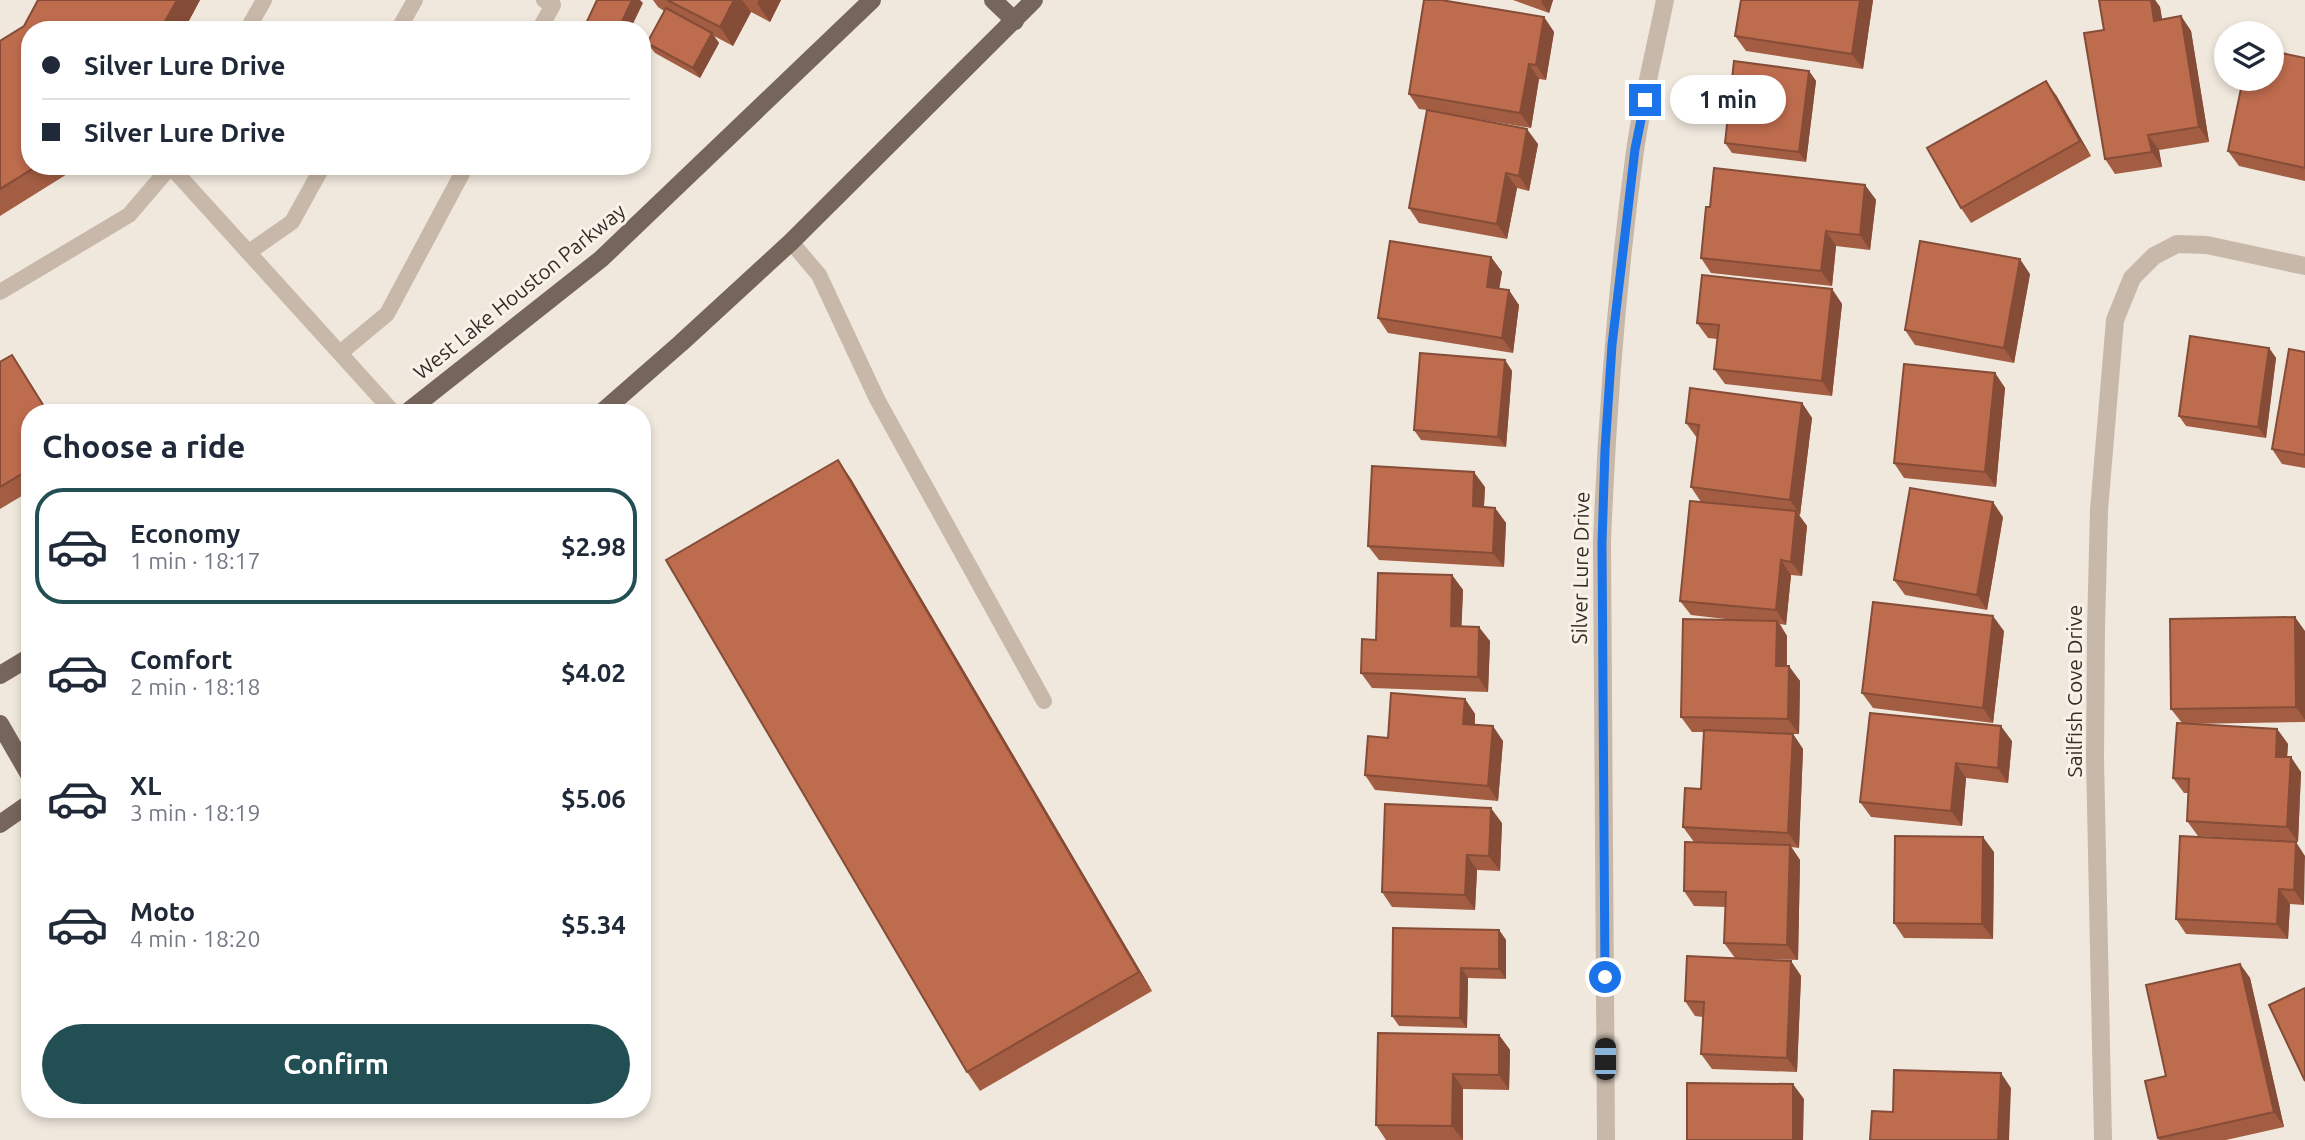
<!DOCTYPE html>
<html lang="en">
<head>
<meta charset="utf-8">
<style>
	:root { --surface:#fff; --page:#f6f6f7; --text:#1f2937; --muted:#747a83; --line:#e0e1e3; --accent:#214f54 }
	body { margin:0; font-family:Ubuntu,sans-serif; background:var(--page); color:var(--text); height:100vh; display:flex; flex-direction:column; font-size:26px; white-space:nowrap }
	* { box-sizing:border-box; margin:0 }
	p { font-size:23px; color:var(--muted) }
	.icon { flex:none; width:38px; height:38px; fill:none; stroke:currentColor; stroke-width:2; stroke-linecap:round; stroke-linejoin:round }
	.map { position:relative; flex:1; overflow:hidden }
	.drawer { position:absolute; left:21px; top:404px; width:630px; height:714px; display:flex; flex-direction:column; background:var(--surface); border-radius:28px; box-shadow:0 4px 10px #0003 }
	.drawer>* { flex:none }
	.guide { position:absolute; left:21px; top:21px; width:630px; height:154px; border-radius:28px; box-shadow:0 4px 10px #0003; display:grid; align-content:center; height:154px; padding:0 21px; background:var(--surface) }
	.tools { position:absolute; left:2214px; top:21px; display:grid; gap:14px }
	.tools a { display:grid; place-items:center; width:70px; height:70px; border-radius:50%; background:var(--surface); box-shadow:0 4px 10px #0003; font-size:35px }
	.end { position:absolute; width:32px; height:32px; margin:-16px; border:9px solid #1a73e8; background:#fff; box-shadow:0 0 0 4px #fff }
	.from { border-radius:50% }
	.bubble { position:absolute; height:49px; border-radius:24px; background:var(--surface); box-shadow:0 4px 10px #0003; font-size:23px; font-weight:700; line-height:49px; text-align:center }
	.car { position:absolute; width:21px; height:42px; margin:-21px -10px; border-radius:9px; box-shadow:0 0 5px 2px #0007; background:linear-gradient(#222 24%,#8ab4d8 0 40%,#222 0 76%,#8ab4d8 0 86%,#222 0) }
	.guide b { display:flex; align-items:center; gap:24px; height:66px; font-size:26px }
	.guide b+b { border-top:2px solid var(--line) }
	.guide i { width:18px; height:18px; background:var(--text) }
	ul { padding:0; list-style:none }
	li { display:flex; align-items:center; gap:21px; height:116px; margin:0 14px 10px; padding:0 7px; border:4px solid transparent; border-radius:28px }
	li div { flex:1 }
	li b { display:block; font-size:26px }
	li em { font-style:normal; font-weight:700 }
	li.selected { border-color:var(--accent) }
	li>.icon { width:63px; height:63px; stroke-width:1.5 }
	h2 { padding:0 21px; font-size:32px; line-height:84px }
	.button { display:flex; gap:14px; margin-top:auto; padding:14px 21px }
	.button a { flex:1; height:80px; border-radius:42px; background:var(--accent); color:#fff; font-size:28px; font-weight:700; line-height:80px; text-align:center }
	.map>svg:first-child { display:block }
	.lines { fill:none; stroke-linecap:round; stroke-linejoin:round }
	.service { stroke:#c8b8a9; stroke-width:16 }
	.minor { stroke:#c8b8a9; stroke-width:18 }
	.primary { stroke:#76655b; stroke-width:18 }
	.wall { fill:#a35d43 }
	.shaded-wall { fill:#854c37 }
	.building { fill:#be6c4e; stroke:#854c37; stroke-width:2 }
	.route { stroke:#1a73e8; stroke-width:9 }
	.labels { text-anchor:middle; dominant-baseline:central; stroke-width:6; stroke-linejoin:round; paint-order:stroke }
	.street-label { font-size:21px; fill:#362d29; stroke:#f8f2e9 }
</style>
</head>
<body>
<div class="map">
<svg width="2305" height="1140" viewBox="0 0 2305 1140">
	<rect width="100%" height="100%" fill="#f0e8dd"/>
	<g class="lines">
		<g class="service">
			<path d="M247,30L264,0"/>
			<path d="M398,30L415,0"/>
			<path d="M539,30L553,5L544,0"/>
			<path d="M171,167L394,413"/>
			<path d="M791,242L819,275L877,399L1044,701"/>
			<path d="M249,252L292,222L323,166"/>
			<path d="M0,292L129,215L171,166"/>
			<path d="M340,353L387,314L466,166"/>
		</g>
		<g class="minor">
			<path d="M1606,1140L1602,543C1607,412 1617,282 1635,151C1642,101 1655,50 1665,0"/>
			<path d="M2103,1140L2095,758L2096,628L2099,510L2115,320L2132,278L2154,256L2177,244L2207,245L2305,266"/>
		</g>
		<g class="primary">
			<path d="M993,0L1015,21"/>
			<path d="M406,413L601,259L872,0"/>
			<path d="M601,413L681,343L791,242L1034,0"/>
			<path d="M0,675L30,657"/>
			<path d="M0,724L30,776"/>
			<path d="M0,824L30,803"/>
		</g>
	</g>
	<g class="wall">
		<path d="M200,0L184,30H30V166H80L0,216V41L24,26Z"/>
		<path d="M653,0H781L770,22L751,12L733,46L714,36L719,43L700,78L655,53L647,43L664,11L658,7Z"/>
		<path d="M1513,0H1553L1549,13Z"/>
		<path d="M1873,0L1863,69L1746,51L1735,36Z"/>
		<path d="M2099,0H2155L2160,7L2162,20L2181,16L2191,31L2209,142L2159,150L2162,167L2115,174L2105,159L2104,30Z"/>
		<path d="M1544,17L1554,32L1546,80L1539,79L1531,128L1430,111L1538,144L1529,191L1517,188L1507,239L1419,223L1409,208L1427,110L1419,109L1409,94Z"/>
		<path d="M2305,58V181L2239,166L2228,151Z"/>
		<path d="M1809,71L1816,81L1806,162L1732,153L1725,143Z"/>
		<path d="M2056,95L2091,156L1971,223L1961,208Z"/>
		<path d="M1865,185L1876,200L1870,250L1836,246L1832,286L1711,273L1701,258Z"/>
		<path d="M1491,257L1502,272L1499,289L1519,305L1513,353L1388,333L1378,318Z"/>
		<path d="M2030,274L2014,363L1915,345L1905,330Z"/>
		<path d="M1832,289L1842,304L1832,396L1725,384L1714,369L1717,339L1708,338L1697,323Z"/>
		<path d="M2269,348L2276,358L2266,438L2186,426L2179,416Z"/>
		<path d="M2305,352V468L2282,464L2272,449Z"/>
		<path d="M1505,360L1512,371L1506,447L1421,440L1414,430Z"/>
		<path d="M0,362L22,370L49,413H30V491L0,509Z"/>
		<path d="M1995,373L2005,388L1996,487L1904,478L1894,463Z"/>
		<path d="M1802,403L1812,418L1800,515H1799L1807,526L1802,576L1791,575L1786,625L1780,624L1787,636V666L1800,681L1799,734H1777H1793L1803,749L1799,848L1791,847L1800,860L1798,960L1735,958L1724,943L1726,907L1694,906L1684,891L1716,843L1694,842L1683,827L1701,789L1704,732H1692L1681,717L1734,620L1691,615L1680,601L1701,502L1691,487L1697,438L1686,423Z"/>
		<path d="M838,460L851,479L1152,991L980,1091L967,1072Z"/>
		<path d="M1485,487L1484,507L1495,508L1506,523L1504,567L1379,560L1368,546Z"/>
		<path d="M2003,517L1987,610L1905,595L1894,580Z"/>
		<path d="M1452,575L1463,590L1461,626L1490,641L1488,692L1372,688L1361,673L1376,640Z"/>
		<path d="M2004,631L1993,723L1873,708L1862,693Z"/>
		<path d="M2305,631V722L2188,724L2277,729L2288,744L2287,757L2301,772L2298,842L2198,836L2187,821L2188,793H2184L2173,778L2182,723L2171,709Z"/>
		<path d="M1465,699L1475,714V725L1503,741L1498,801L1375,790L1365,775L1388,738Z"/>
		<path d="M2012,741L2008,783L1966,778L1962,826L1871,817L1860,802Z"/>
		<path d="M1502,823L1500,871L1477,870L1475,910L1392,907L1382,892Z"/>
		<path d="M2296,842L2304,905L2290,904L2288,939L2186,934L2176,919Z"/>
		<path d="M1994,852L1993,939L1904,938L1894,923Z"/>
		<path d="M1499,930L1506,940V979L1468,978L1467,1028L1399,1026L1392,1016Z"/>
		<path d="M1791,961L1801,976L1797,1072L1712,1069L1701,1054L1703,1017L1695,1016L1685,1001Z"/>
		<path d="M2240,964L2250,978L2284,1127L2226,1140H2159L2158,1138L2166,1076Z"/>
		<path d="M1499,1035L1510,1050L1509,1090L1463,1089V1140H1386L1376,1125Z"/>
	</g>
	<g class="shaded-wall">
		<path d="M177,0H200L184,30H160Z"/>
		<path d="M632,0H640L643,3L630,30H618Z"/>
		<path d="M734,0H742L751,12L733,46L720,27Z"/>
		<path d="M759,0H781L770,22L757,3Z"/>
		<path d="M1542,0H1553L1549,13L1541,2Z"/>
		<path d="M1860,0H1873L1863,69L1852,54Z"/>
		<path d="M2151,0H2155L2160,7L2165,36L2154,21Z"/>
		<path d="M2181,16L2191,31L2209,142L2199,127Z"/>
		<path d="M1544,17L1554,32L1546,80L1536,65Z"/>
		<path d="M712,33L719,43L700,78L693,68Z"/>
		<path d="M1529,64L1539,79L1531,128L1520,113Z"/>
		<path d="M1809,71L1816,81L1806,162L1799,152Z"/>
		<path d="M2046,81L2056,95L2091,156L2080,141Z"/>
		<path d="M1527,129L1538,144L1529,191L1519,176Z"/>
		<path d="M2148,135L2159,150L2162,167L2152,152Z"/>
		<path d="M1506,173L1517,188L1507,239L1497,224Z"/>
		<path d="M1865,185L1876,200L1870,250L1860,235Z"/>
		<path d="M1826,231L1836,246L1832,286L1821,271Z"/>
		<path d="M1491,257L1502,272L1497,301L1487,287Z"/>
		<path d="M2020,259L2030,274L2014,363L2004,348Z"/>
		<path d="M1832,289L1842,304L1832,396L1822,381Z"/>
		<path d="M1509,290L1519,305L1513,353L1502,338Z"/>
		<path d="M2269,348L2276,358L2266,438L2258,427Z"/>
		<path d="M12,355L22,370L49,413H48Z"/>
		<path d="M1505,360L1512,371L1506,447L1498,437Z"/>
		<path d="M1995,373L2005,388L1996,487L1985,472Z"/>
		<path d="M1802,403L1812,418L1800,515L1790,500Z"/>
		<path d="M838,460L851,479L1152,991L1139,972Z"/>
		<path d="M1474,472L1485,487L1483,521L1473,506Z"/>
		<path d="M1993,502L2003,517L1987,610L1977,595Z"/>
		<path d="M1495,508L1506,523L1504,567L1493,553Z"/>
		<path d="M1796,511L1807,526L1802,576L1791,562Z"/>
		<path d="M1781,560L1791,575L1786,625L1776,610Z"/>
		<path d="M1452,575L1463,590L1461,641L1451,626Z"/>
		<path d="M1993,616L2004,631L1993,723L1983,708Z"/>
		<path d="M2295,617L2305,631V720L2296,707Z"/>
		<path d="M1777,621L1787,636L1786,681L1776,666Z"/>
		<path d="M1479,627L1490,641L1488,692L1478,677Z"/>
		<path d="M1789,666L1800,681L1799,734L1788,719Z"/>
		<path d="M1465,699L1475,714L1474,739L1463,724Z"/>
		<path d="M1493,726L1503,741L1498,801L1488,786Z"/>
		<path d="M2001,726L2012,741L2008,783L1998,768Z"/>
		<path d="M2277,729L2288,744L2286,772L2276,757Z"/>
		<path d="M1793,734L1803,749L1799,848L1788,833Z"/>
		<path d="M2291,757L2301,772L2298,842L2287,827Z"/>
		<path d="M1956,763L1966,778L1962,826L1951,811Z"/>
		<path d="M1491,808L1502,823L1500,871L1489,856Z"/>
		<path d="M1983,837L1994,852L1993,939L1982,924Z"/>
		<path d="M2296,842L2305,856L2304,905L2294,890Z"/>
		<path d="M1790,845L1800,860L1798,960L1787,945Z"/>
		<path d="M1467,855L1477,870L1475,910L1465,895Z"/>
		<path d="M2279,889L2290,904L2288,939L2277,924Z"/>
		<path d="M1499,930L1506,940V979L1499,969Z"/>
		<path d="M1791,961L1801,976L1797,1072L1787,1058Z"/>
		<path d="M2240,964L2250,978L2284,1127L2274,1112Z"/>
		<path d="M1461,968L1468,978L1467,1028L1460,1018Z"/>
		<path d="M1499,1035L1510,1050L1509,1090L1499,1075Z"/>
		<path d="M2001,1073L2011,1088L2009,1140H1998Z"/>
		<path d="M1453,1074L1463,1089V1140L1452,1126Z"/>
		<path d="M1793,1084L1804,1099L1803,1140H1793Z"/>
	</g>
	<g class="building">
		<path d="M38,0H177L160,30H30V166H37L0,189V41L24,26Z"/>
		<path d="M597,0H632L618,30H583Z"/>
		<path d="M667,0H734L720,27Z"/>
		<path d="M1424,0H1441L1544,17L1536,65L1529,64L1520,113L1409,94Z"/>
		<path d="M1741,0H1860L1852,54L1735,36Z"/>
		<path d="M2099,0H2151L2154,21L2181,16L2199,127L2148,135L2152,152L2105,159L2084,33L2104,30Z"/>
		<path d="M666,8L712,33L693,68L647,43Z"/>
		<path d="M2272,51L2305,58V168L2228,151L2243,79H2272Z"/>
		<path d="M1734,61L1809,71L1799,152L1725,143Z"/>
		<path d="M2046,81L2080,141L1961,208L1927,148Z"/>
		<path d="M1427,110L1527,129L1519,176L1506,173L1497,224L1409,208Z"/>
		<path d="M1714,168L1865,185L1860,235L1826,231L1821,271L1701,258L1706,207H1710Z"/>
		<path d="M1390,241L1491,257L1487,287L1509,290L1502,338L1378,318Z"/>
		<path d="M1920,241L2020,259L2004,348L1905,330Z"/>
		<path d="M1702,275L1832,289L1822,381L1714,369L1719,325L1697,323Z"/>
		<path d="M2190,336L2269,348L2258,427L2179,416Z"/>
		<path d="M2289,349L2305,352V455L2272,449Z"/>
		<path d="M1420,353L1505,360L1498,437L1414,430Z"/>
		<path d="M12,355L48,413H30V469L0,487V362Z"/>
		<path d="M1904,364L1995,373L1985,472L1894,463Z"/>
		<path d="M1690,388L1802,403L1790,500L1691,487L1699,425L1686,423Z"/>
		<path d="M838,460L1139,972L967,1072L666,560Z"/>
		<path d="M1372,466L1474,472L1473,506L1495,508L1493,553L1368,546Z"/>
		<path d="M1910,488L1993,502L1977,595L1894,580Z"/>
		<path d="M1690,501L1796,511L1791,562L1781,560L1776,610L1680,601Z"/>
		<path d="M1378,573L1452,575L1451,626L1479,627L1478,677L1361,673L1362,639L1376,640Z"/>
		<path d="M1873,602L1993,616L1983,708L1862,693Z"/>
		<path d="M2295,617L2296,707L2171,709L2170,619Z"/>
		<path d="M1683,619L1777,621L1776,666H1789L1788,719L1681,717Z"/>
		<path d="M1391,693L1465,699L1463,724L1493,726L1488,786L1365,775L1368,736L1388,738Z"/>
		<path d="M1870,713L2001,726L1998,768L1956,763L1951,811L1860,802Z"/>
		<path d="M2177,723L2277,729L2276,757H2291L2287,827L2187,821L2189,779L2173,778Z"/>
		<path d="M1704,730L1793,734L1788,833L1683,827L1685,788L1701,789Z"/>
		<path d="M1385,804L1491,808L1489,856L1467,855L1465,895L1382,892Z"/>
		<path d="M1895,836L1983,837L1982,924L1894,923Z"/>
		<path d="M2180,836L2296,842L2294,890L2279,889L2277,924L2176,919Z"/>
		<path d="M1685,842L1790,845L1787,945L1724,943L1726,892L1684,891Z"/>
		<path d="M1393,928L1499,930V969L1461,968L1460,1018L1392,1016Z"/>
		<path d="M1687,956L1791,961L1787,1058L1701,1054L1704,1002L1685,1001Z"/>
		<path d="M2240,964L2274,1112L2158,1138L2145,1081L2166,1076L2146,985Z"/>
		<path d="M2305,988V1081L2269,1005Z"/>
		<path d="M1378,1033L1499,1035V1075L1453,1074L1452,1126L1376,1125Z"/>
		<path d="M1894,1070L2001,1073L1998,1140H1870L1872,1111L1893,1112Z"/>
		<path d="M1687,1083L1793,1084V1140H1687Z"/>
	</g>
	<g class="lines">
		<path class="route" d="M1605,977L1602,543L1605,450L1612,345L1635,149L1645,100"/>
	</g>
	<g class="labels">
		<g class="street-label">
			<text transform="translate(519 291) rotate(-39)">West Lake Houston Parkway</text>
			<text transform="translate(1580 568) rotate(-89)">Silver Lure Drive</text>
			<text transform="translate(2074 691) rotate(-90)">Sailfish Cove Drive</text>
		</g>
	</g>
</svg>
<div class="tools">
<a><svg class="icon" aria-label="layers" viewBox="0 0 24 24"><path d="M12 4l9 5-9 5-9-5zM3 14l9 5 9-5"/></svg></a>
</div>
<i class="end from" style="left:1605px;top:977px"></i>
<i class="end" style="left:1645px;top:100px"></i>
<div class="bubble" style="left:1670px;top:75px;width:116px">1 min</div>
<i class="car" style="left:1605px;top:1059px;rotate:0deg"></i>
<div class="guide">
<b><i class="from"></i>Silver Lure Drive</b>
<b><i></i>Silver Lure Drive</b>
</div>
<section class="drawer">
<h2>Choose a ride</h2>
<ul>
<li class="selected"><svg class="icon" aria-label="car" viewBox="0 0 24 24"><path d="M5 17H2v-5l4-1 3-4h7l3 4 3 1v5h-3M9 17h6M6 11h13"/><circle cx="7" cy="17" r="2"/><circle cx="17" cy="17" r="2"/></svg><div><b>Economy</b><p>1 min · 18:17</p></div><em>$2.98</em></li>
<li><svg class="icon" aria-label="car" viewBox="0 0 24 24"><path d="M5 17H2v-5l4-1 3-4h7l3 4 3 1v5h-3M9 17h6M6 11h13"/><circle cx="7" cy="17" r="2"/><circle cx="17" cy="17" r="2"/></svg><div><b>Comfort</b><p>2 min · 18:18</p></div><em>$4.02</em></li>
<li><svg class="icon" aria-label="car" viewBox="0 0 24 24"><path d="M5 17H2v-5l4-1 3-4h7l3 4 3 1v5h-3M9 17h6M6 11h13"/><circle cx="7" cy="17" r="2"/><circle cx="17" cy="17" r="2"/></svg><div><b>XL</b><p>3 min · 18:19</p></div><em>$5.06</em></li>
<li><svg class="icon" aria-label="car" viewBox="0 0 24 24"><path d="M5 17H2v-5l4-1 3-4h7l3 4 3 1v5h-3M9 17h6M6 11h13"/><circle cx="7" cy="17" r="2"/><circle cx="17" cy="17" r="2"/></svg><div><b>Moto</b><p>4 min · 18:20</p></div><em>$5.34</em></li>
</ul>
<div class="button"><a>Confirm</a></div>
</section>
</div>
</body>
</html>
